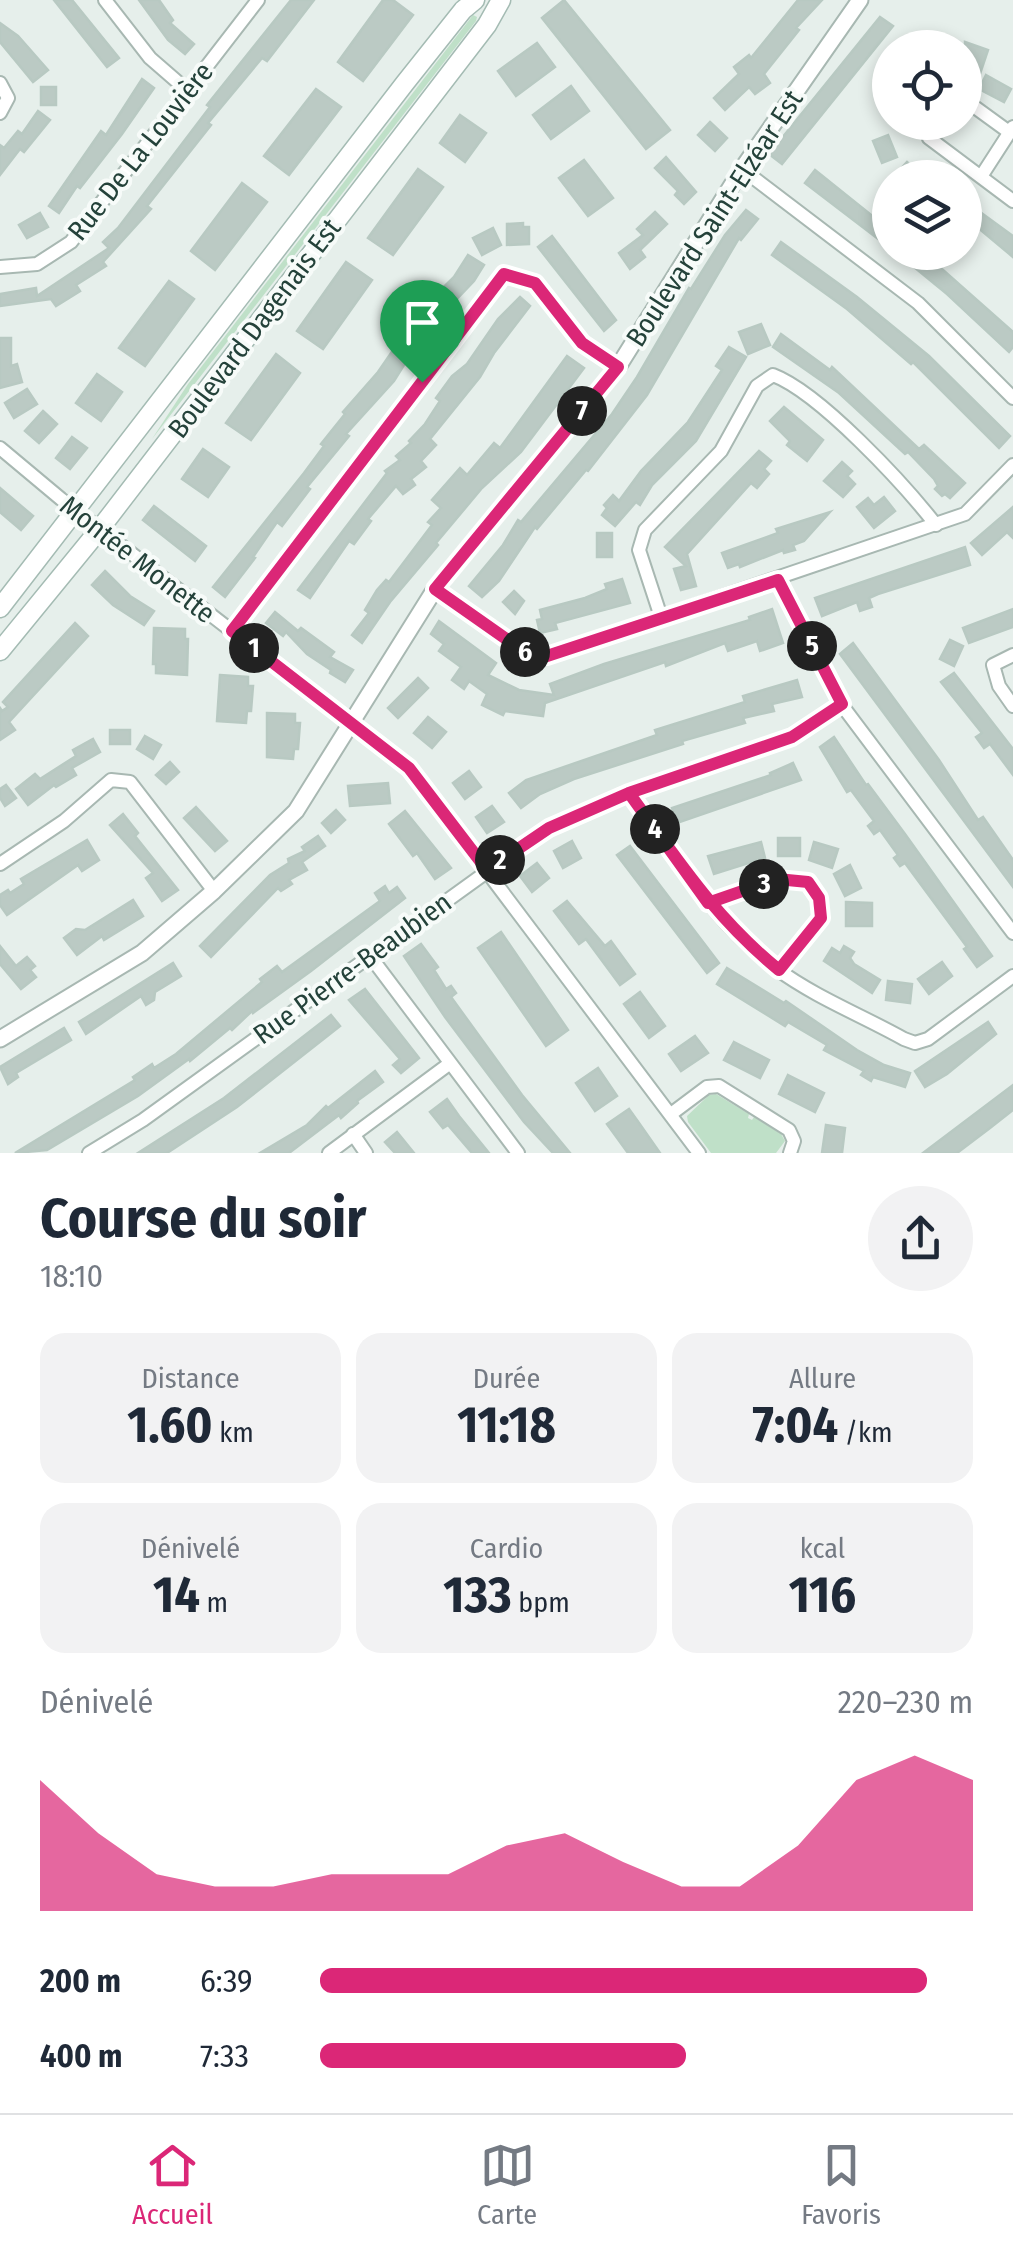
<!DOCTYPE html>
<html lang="fr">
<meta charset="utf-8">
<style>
:root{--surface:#fff;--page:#f2f2f3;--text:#1f2937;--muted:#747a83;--line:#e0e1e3;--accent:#db2777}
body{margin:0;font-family:"Fira Sans Condensed",sans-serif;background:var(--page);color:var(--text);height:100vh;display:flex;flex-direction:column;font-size:38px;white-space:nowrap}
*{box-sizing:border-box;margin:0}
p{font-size:32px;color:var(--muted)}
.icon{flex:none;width:55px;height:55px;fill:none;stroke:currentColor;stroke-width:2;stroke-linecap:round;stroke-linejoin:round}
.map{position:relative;height:1153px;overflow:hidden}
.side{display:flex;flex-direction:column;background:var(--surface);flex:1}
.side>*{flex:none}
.fabs{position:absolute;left:872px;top:30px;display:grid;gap:20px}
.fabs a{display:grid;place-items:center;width:110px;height:110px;border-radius:50%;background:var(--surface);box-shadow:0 5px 15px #0003;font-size:50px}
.pin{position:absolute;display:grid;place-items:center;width:85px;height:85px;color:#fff;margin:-102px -42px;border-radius:50% 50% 50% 0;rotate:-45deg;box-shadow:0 0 10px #0007}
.pin .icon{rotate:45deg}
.km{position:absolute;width:50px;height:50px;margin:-25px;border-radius:50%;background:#222;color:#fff;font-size:28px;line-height:50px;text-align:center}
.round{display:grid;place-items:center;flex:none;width:105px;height:105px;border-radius:52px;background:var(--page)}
.headline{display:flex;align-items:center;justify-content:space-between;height:170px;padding:0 40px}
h1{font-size:55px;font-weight:700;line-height:75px}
.figures{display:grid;grid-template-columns:repeat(3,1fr);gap:15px;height:170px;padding:10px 40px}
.figures div{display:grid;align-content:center;border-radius:25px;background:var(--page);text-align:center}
.figures b{font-size:50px;font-weight:700}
.figures small{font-size:28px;font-weight:400}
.figures p{font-size:28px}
.chart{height:280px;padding:20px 40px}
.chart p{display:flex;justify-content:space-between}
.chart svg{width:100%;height:180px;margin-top:10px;fill:var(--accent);opacity:.7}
ul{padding:0 40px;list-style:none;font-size:32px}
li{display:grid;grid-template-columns:160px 120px 1fr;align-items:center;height:75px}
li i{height:25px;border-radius:12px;background:var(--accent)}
.menu{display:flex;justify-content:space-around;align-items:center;height:140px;border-top:2px solid var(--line);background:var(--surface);font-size:28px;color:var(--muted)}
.menu a{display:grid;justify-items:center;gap:5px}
.menu .active{color:var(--accent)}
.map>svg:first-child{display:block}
.green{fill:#bfe0c8}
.building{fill:#bbcac4;stroke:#b8c9c2;stroke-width:2.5}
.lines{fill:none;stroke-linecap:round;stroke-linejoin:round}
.minor-casing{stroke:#a8b8b2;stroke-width:16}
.tertiary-casing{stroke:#a8b8b2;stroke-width:19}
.secondary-casing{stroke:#a4bbb3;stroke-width:21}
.minor{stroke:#fff;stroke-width:12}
.tertiary{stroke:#fff;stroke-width:15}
.secondary{stroke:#fff;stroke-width:18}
.route-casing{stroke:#fff;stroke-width:20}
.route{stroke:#db2777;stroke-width:12}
.labels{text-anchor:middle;stroke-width:8;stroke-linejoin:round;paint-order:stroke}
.street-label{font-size:28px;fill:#24423a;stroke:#f7fbf9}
</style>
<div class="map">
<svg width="1013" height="1153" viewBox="0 0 1013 1153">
<rect width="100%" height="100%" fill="#e6efeb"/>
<g class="green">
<polygon points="473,15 477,17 476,21 152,439 188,384"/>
<polygon points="716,1094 749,1114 748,1118 752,1120 754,1117 781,1134 785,1141 776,1153 711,1153 688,1122 687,1116 709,1095"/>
</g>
<g class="building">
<polygon points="54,0 72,0 119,58 107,67"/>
<polygon points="139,0 159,0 173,20 170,23 194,44 185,54 168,40"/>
<polygon points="291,0 314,0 267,61 262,58 208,123 211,125 147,206 151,209 103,262 106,266 76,285 80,291 56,306 51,299 0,306 0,294 36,288 37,296 109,248 103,242 118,228 210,107 207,105"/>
<polygon points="383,0 393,0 413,15 363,81 338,62"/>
<polygon points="564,0 670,130 646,149 542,18"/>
<polygon points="798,0 822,0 796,28 799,30 764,74 770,83 755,94 749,87 725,110 714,98 739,74 734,67 749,55 751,58"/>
<polygon points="880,17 893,26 782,164 769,154"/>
<polygon points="0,23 18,36 48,70 33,82 0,42"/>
<polygon points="965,42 988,50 980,74 965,69"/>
<polygon points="537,43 555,67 516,96 498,71"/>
<polygon points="986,75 1011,89 1004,102 979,89"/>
<polygon points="142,79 154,88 122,134 80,188 77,186 59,213 49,206 101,131 106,135"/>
<polygon points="571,86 589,111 551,139 533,115"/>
<rect x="41" y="87" width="15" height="18"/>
<polygon points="316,89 341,107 289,175 264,156"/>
<polygon points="38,111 50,120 24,152 20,149 0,175 0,145 4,148 18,131 22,134"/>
<polygon points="460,115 486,133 465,162 440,143"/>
<polygon points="710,122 727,138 715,151 698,135"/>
<polygon points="888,135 897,157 882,163 873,141"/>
<polygon points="666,157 696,192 684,204 675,195 678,191 655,168"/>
<polygon points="584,160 613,198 588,216 559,178"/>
<polygon points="907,162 925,178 903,178 897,173"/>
<polygon points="418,169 443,187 393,255 368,238"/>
<polygon points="815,170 890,230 890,248 805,183"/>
<polygon points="242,183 267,202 215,270 191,251"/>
<polygon points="965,201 1013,236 1013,257 965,217"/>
<polygon points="746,210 758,219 741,240 739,238 647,395 588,471 586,470 537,529 535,527 499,581 482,597 469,586 503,545 518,520 521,522 612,414 637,377 689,288 691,289 725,235"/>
<polygon points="655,212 667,224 640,250 645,257 630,269 619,253 643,235 637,229"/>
<polygon points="40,213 48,227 27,238 19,225"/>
<polygon points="523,223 523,227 529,227 529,244 507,245 507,224"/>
<polygon points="493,228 501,245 482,255 473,238"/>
<polygon points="552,236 616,320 604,331 538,247"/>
<polygon points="781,242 857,297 929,356 1010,436 999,448 913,362 911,364 847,309 772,255"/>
<polygon points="907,252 922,252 934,262 1013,332 1013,347 1009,352 947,294 903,258"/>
<polygon points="468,255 484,265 474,281 431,326 429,325 394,381 346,434 349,436 307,487 310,489 282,526 277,522 253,557 255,558 225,597 213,587 304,473 324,446 321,444 345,414 343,412 378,372 398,343 395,341 408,322 454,277"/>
<polygon points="346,262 372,280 323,349 297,331"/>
<polygon points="169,281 194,299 145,366 119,348"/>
<polygon points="520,297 530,306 494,353 480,377 430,439 436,445 421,461 426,467 411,479 415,485 403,494 396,486 368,519 371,521 354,544 349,541 310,598 298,590 387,473 385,471 400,460 396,456 411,443 409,441 425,424 440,401 436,398 452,376 467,364 498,319"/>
<polygon points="761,324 770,345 748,354 739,332"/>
<polygon points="781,334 830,370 832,367 919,449 924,445 965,483 950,498 945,494 942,496 935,489 938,486 934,479 908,452 905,454 839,393 773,347"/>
<polygon points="0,338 11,338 11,366 17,364 22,382 0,388"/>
<polygon points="729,347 746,357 696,441 652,485 640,505 636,502 615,526 602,515 607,508 604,505 613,495 619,501 641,471 688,422 722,370 716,366"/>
<polygon points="276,354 300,373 251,440 226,423"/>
<polygon points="567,356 584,368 521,452 482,488 436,543 438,545 390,602 362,643 352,635 369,613 365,610 377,590 386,580 389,582 432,525 428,522 441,508 432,500 460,468 467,475 494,443 500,448"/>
<polygon points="97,374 122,392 101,421 76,403"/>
<polygon points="27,389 37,404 14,418 5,403"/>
<polygon points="784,407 823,440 807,461 787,445 790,441 770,421"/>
<polygon points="43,411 57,424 39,443 25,431"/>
<polygon points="72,437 87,448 70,469 56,458"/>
<polygon points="203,449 229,467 208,497 182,479"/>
<polygon points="759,451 771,461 764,469 769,474 757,488 751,483 687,554 696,586 681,590 674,569 686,566 665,547"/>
<polygon points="842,462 852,471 847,476 855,484 843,497 824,481"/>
<polygon points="0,488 33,516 21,530 0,512"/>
<polygon points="884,497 895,511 874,528 857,507 868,498 874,505"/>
<polygon points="154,506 206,546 195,561 143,520"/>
<polygon points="1013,507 1013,538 1007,532 982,555 971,543"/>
<polygon points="830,512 804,541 793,545 795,550 784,553 783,550 740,567 739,564 728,568 722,553 778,533 776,529"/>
<rect x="597" y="533" width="15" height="24"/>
<polygon points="965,547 970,565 878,594 869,598 872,607 860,611 857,602 822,616 815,598"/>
<polygon points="105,571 130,596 154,611 144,625 113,605 92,585"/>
<polygon points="622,579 630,603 555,623 557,629 540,633 537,620 542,619 540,610 585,598 607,589 605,584"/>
<polygon points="514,591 524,601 515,614 503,602"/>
<polygon points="772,609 783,643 760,651 757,641 728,651 725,643 666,666 665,662 545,703 543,716 505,711 503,715 482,705 487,694 469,681 464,689 452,680 461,667 439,651 444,644 431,634 439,621 496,663 488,675 519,690 554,695 550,684 604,664 750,620 749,617"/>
<polygon points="1013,609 1013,627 969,643 963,628"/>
<polygon points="275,612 298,631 301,628 334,652 330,657 353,670 345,682 330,673 331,670 307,654 286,632 283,636 266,623"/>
<polygon points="75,623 88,636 9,722 15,730 0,740 0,708 2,711 8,707 3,702"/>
<polygon points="154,628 185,629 185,639 188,639 187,675 156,673 156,664 153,664"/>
<polygon points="950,640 963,646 954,666 940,659"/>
<polygon points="853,643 939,760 978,820 983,817 1013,860 1013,887 840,654"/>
<polygon points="954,673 1013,749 1013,775 990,744 984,748 976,737 982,733 941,682"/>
<polygon points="220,675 248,677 248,686 253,686 251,711 247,711 246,723 217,721"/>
<polygon points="418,678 428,688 398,718 388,708"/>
<polygon points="797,680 802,697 772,704 774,711 743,718 745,723 682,741 683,744 574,779 540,794 521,808 509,793 526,780 657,735 655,730 745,702 743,696"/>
<polygon points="267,713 295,714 295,723 300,723 298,749 294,749 293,759 267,757"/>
<polygon points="428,717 446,732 432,748 414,733"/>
<rect x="110" y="730" width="20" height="14"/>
<polygon points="145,736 161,745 153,759 137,749"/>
<polygon points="834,737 866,785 868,784 905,834 992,956 977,967 964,949 967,947 905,863 900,866 894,858 898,855 880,830 874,834 868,826 874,821 851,790 847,792 820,747"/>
<polygon points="93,739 100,752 72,768 76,775 56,787 54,785 28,805 16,789 35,774 40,779 76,756 73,750"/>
<polygon points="170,762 179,772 166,784 156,775"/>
<polygon points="793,763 801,780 677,823 672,808 771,775 770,773"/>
<polygon points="469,771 481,787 465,799 453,783"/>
<polygon points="388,783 390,803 350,806 348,786"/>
<polygon points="6,785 16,798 5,806 0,798 0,789"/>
<polygon points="492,806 504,822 487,833 476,817"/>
<polygon points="196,807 227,841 215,851 184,818"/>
<polygon points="336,810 345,820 331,833 322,823"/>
<polygon points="405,811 451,868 435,879 417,853 413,856 389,824"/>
<polygon points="123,814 138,833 135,836 178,890 162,901 146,878 153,873 110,825"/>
<polygon points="318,836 325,846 302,862 307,870 289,880 292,884 281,891 278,888 211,957 200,946 270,875 289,863 288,859 305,851 302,847"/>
<rect x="778" y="838" width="22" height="18"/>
<polygon points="87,840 99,860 82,871 78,865 7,915 0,905 0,895 8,890 10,893 24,884 21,879"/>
<polygon points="572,841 581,858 563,868 554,851"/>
<polygon points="761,842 765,858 714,874 708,856"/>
<polygon points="814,842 838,849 832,868 809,860"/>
<polygon points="630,846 719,963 707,973 617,855"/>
<polygon points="537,863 549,878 532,892 520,876"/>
<polygon points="850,865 861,888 845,896 834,874"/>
<polygon points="385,886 389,893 397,887 405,898 311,971 253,1013 252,1011 232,1030 230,1028 190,1061 189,1059 138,1096 47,1150 15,1153 135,1080 133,1077 152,1064 154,1068 176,1054 262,982 260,979 277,966 282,972 380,901 375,893"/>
<polygon points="133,900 143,916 104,940 102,936 77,955 64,938 76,929 85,930"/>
<polygon points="567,901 605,946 611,941 635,974 620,985 586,939 579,944 554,911"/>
<polygon points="846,902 872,903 872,926 846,926"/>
<polygon points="501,932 568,1030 546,1046 478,948"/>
<polygon points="421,944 438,967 434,970 446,989 451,986 456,993 451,997 522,1095 570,1153 553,1153 524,1122 445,1017 404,956"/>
<polygon points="0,946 16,966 27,957 35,966 30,970 36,977 21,989 0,964"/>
<polygon points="844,946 854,952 850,958 854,964 880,980 872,993 824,961 832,948 840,953"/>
<polygon points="942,962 952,976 929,994 918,979"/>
<polygon points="173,963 181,976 155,992 154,1000 146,1005 141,996 86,1034 79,1022"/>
<polygon points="727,968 784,1003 786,1001 857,1050 884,1065 910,1073 905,1087 873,1077 871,1081 861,1075 864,1071 824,1050 827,1045 788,1022 785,1026 717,984"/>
<polygon points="888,981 912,984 910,1003 886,1000"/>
<polygon points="365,989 419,1058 401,1073 393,1065 400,1059 349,1000"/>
<polygon points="640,992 665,1026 649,1038 624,1004"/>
<polygon points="331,1015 340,1026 237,1107 167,1153 138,1153 224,1098"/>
<polygon points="988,1022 996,1034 947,1074 925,1087 915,1071"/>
<polygon points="64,1028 71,1040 16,1073 18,1077 8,1084 0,1067"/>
<polygon points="695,1036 708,1053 681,1071 669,1054"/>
<polygon points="734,1042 769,1060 760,1078 724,1060"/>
<polygon points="598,1068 617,1096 595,1111 576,1083"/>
<polygon points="375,1071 383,1082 357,1101 358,1103 341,1118 339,1115 289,1153 260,1153 307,1125 326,1106 328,1108"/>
<polygon points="788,1075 824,1093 815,1112 779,1094"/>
<polygon points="1013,1085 1013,1110 990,1128 957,1153 923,1153"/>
<polygon points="447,1099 459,1116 489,1153 472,1153 448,1125 443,1128 430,1112"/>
<polygon points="629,1109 639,1123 660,1153 628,1153 607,1124"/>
<polygon points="826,1125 845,1128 842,1153 822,1153"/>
<polygon points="397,1132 414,1153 395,1153 385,1142"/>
</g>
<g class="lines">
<defs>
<g id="minor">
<polyline points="105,0 150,58 188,91"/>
<polyline points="0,83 8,98 0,113"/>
<polyline points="965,100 1009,132"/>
<polyline points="934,122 929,138 1013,201"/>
<polyline points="742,169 918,303 1013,398"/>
<polyline points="982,175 1013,127"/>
<polyline points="0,267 37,264 71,242 258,0"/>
<polyline points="0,448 61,499 409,768 699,1153"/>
<polyline points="778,580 841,704 1013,933"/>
<polyline points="435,589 529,655 547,656 965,514 1013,465"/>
<path d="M661,617L639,550L645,530L721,451L757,386L773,375C820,393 904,484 936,525"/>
<polyline points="232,631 504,274 535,283 581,343 618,367"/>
<polyline points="1013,655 993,665 999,686 1013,706"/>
<path d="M629,793C674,855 714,923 777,969C815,997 863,1016 904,1039L915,1043L928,1039L1013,976"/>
<polyline points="0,864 64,821 111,780 130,782 214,891"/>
<polyline points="709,903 777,879 808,882 819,897 821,918 779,970"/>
<polyline points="370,956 518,1153"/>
<polyline points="671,1114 707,1087 719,1086 789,1130 794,1141 790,1153"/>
<polyline points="353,1134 366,1153"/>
<polyline points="89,1153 143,1120 549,827 629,793 793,737 841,704"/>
<polyline points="329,1153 449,1064"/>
</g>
<polyline id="tertiary" points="0,1039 142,953 214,891 296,811 435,589 618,367 742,169 860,0"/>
<g id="secondary">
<polyline points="0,608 405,83 463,10 475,0"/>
<polyline points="0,651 99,530 487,25 501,0"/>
</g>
</defs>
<use href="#minor" class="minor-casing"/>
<use href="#tertiary" class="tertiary-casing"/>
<use href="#secondary" class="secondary-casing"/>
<use href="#minor" class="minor"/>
<use href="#tertiary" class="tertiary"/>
<use href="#secondary" class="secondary"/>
</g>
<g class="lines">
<defs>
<path id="route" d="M422,382L232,631L409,768L487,870L549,828L629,793L708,903L777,879L808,882L819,898L821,918L779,970C714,917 678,860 629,793L792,737L842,704L778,580L547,656L529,655L435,589L618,367L582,343L535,283L504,274L422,382"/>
</defs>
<use href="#route" class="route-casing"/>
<use href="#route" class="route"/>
</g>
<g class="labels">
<g class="street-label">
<text transform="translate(140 151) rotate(-52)" y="10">Rue De La Louvière</text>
<text transform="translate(714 218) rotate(-57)" y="10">Boulevard Saint-Elzéar Est</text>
<text transform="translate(254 328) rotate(-53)" y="10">Boulevard Dagenais Est</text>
<text transform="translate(138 559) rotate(38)" y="10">Montée Monette</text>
<text transform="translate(352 968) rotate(-36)" y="10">Rue Pierre-Beaubien</text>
</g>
</g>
</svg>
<div class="fabs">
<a><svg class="icon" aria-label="locate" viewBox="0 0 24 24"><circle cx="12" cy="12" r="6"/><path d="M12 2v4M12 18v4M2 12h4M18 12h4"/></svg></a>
<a><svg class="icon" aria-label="layers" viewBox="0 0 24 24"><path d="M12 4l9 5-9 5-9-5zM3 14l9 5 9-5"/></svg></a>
</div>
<div class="pin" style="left:422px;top:382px;background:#1e9e55"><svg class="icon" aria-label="arrive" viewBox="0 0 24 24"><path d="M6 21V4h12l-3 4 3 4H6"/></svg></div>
<b class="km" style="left:254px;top:648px">1</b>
<b class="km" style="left:500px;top:860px">2</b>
<b class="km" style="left:764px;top:884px">3</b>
<b class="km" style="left:655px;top:829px">4</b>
<b class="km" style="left:812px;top:646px">5</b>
<b class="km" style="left:525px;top:652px">6</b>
<b class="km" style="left:582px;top:411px">7</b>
</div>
<section class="side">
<div class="headline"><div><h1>Course du soir</h1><p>18:10</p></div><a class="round"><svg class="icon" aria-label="share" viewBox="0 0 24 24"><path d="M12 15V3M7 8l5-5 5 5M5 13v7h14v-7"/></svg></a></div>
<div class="figures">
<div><p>Distance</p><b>1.60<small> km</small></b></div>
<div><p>Durée</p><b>11:18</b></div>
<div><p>Allure</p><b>7:04<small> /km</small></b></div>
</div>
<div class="figures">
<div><p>Dénivelé</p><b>14<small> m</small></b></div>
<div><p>Cardio</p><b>133<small> bpm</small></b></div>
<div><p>kcal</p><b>116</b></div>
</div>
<div class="chart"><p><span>Dénivelé</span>220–230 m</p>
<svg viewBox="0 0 160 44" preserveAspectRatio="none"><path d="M0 44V12L10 25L20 35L30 38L40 38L50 35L60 35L70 35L80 28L90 25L100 32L110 38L120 38L130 28L140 12L150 6L160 12V44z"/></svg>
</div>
<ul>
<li><b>200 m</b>6:39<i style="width:93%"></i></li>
<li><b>400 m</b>7:33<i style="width:56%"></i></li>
</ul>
</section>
<nav class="menu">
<a class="active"><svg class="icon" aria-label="home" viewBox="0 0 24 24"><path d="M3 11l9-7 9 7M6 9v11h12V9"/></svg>Accueil</a>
<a><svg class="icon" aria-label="map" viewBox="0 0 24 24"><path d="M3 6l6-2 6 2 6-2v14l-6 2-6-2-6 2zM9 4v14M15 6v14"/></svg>Carte</a>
<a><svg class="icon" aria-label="saved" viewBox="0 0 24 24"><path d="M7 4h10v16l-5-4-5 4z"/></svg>Favoris</a>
</nav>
